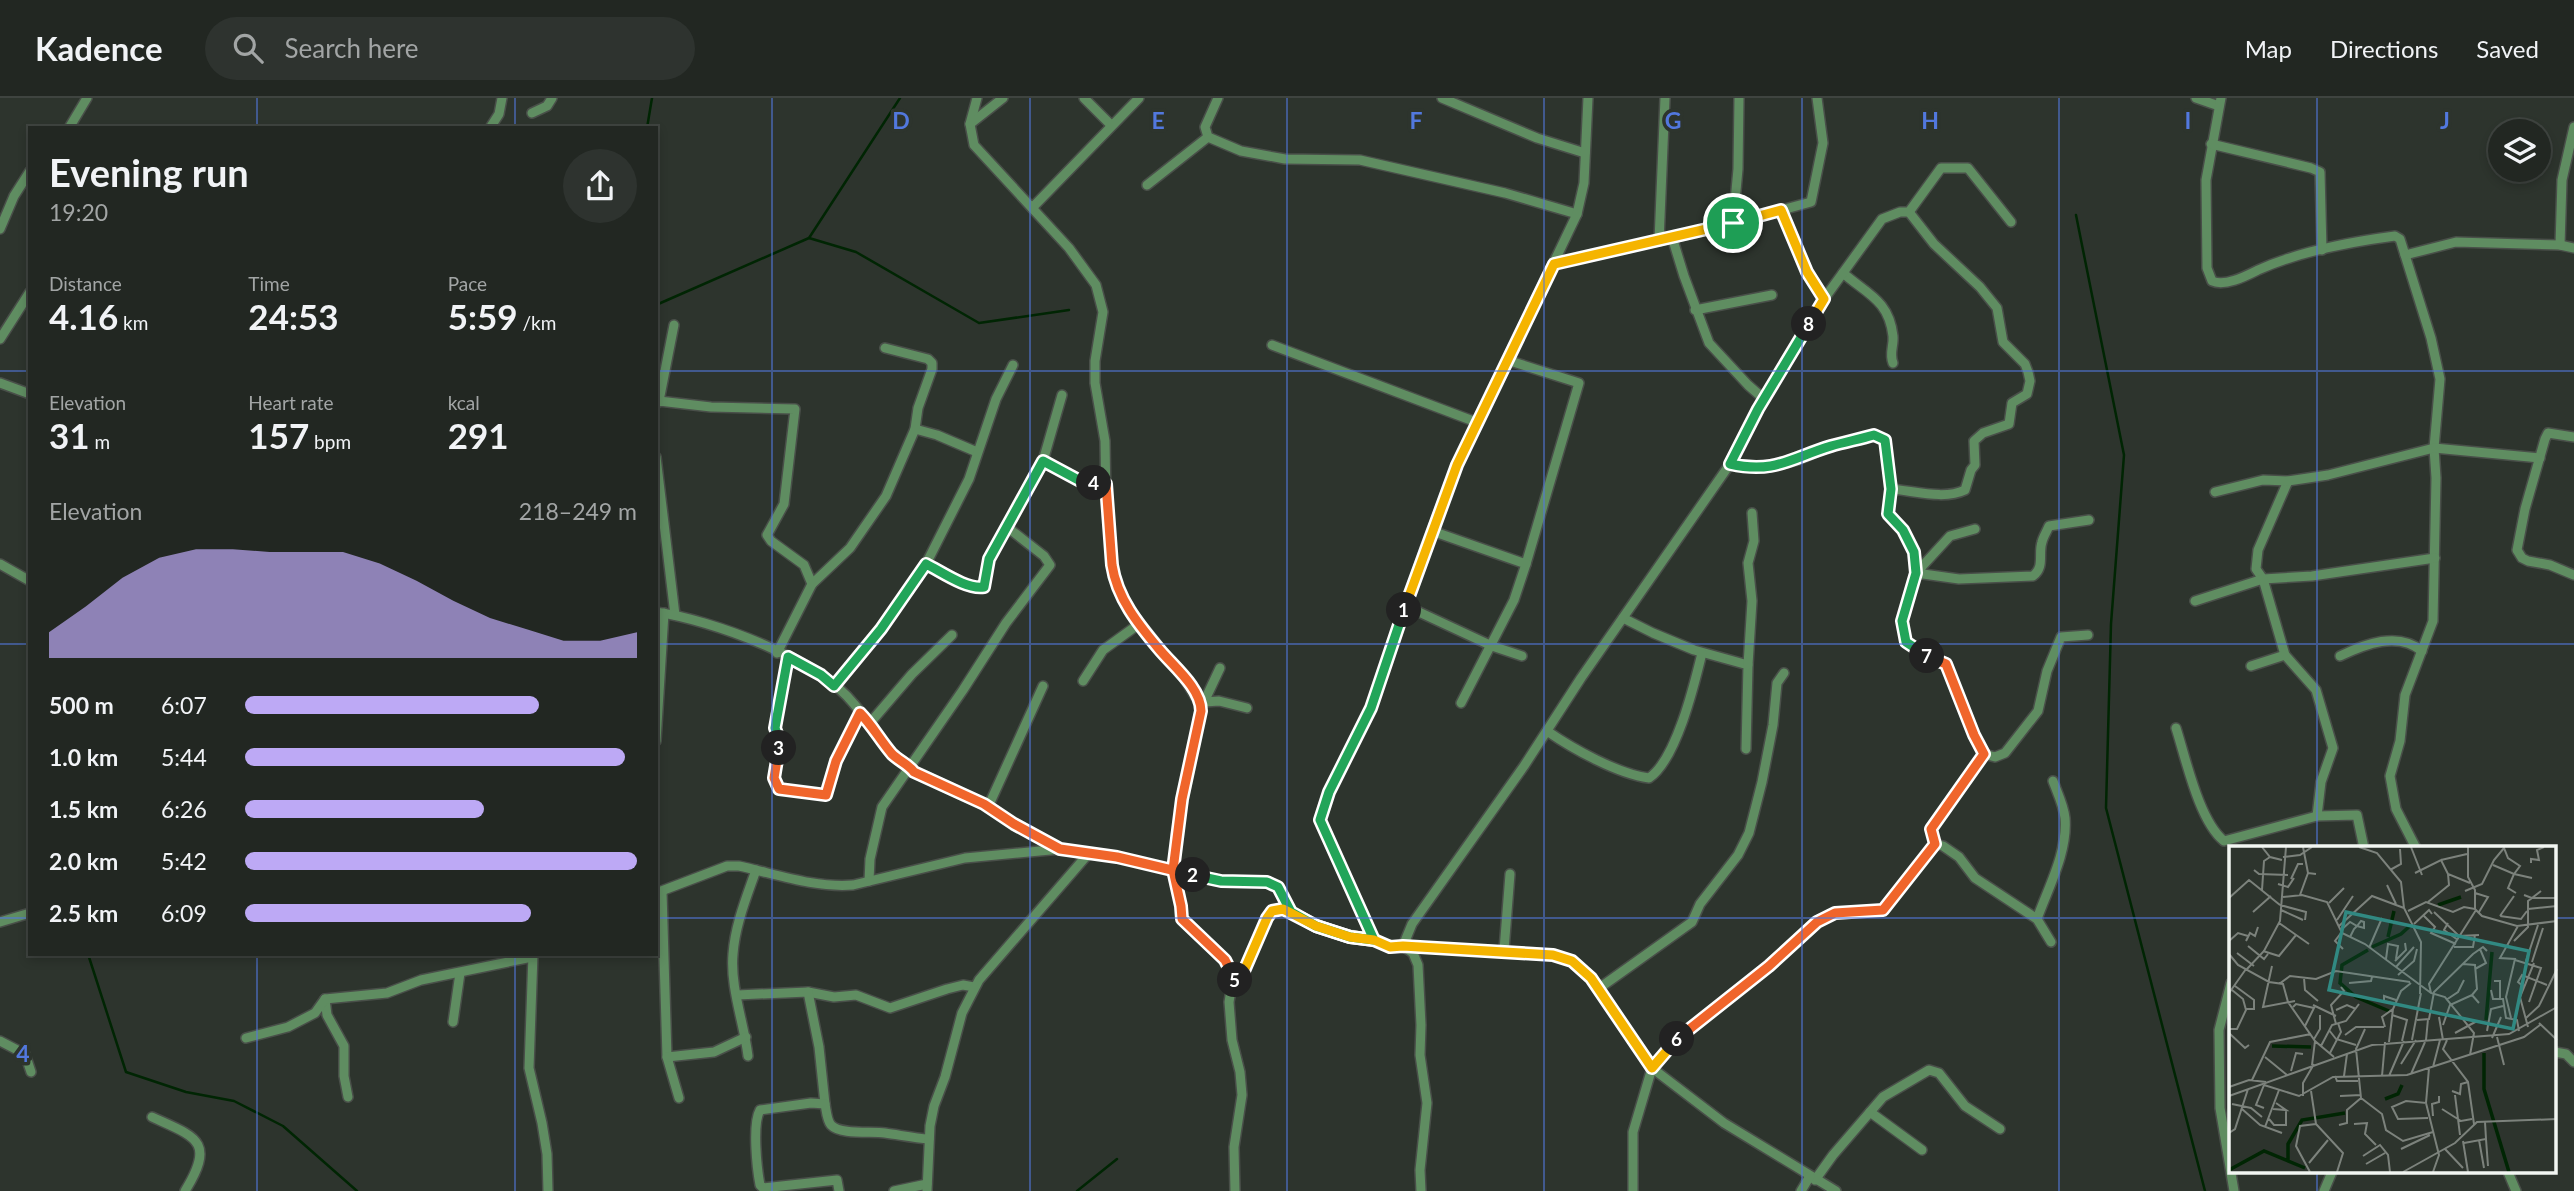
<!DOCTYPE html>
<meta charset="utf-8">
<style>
:root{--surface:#222722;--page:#2e332f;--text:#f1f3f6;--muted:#a2a5a5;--line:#3f4440;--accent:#bda9f5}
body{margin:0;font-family:Lato,sans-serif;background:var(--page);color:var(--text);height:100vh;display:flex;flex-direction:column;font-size:26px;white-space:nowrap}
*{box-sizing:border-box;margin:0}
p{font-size:23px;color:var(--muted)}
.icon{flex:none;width:38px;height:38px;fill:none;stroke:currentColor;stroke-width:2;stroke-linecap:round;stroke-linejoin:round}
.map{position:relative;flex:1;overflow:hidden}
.side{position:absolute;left:28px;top:28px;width:630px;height:830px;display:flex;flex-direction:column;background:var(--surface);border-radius:0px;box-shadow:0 4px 10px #0003,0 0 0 2px var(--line)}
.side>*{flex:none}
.buttons{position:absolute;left:2488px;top:21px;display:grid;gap:14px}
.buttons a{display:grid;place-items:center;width:63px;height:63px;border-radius:50%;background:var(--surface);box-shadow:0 4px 10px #0003,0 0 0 2px var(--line);font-size:35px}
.pin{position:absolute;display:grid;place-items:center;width:60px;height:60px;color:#fff;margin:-30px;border:4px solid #fff;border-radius:50%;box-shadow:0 2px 7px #0007}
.km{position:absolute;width:35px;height:35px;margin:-18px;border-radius:50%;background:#222;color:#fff;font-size:19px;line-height:35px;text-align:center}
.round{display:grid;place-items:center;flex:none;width:74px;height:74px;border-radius:37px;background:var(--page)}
.summary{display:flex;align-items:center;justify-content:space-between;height:119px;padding:0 21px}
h1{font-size:38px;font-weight:700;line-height:52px}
.metrics{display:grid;grid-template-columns:repeat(3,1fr);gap:10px;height:119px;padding:7px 21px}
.metrics div{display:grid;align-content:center}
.metrics b{font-size:35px;font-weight:700}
.metrics small{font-size:19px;font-weight:400}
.metrics p{font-size:19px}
.chart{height:196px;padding:14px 21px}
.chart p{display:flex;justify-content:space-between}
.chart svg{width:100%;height:126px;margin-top:7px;fill:var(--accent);opacity:.7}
ul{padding:0 21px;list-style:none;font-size:23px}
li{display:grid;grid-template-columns:112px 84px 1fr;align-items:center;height:52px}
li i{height:18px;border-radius:9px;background:var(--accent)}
header{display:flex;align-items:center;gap:42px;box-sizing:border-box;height:98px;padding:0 35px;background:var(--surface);border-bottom:2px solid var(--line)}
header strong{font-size:33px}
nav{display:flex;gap:38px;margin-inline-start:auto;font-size:24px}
.search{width:490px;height:63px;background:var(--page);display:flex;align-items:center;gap:18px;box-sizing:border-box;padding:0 24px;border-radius:38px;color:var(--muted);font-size:26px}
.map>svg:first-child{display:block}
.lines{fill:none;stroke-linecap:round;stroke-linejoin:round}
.stream{stroke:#002503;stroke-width:2.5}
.minor-casing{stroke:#494f49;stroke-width:12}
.minor{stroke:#5f8d61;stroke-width:9}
.split-1-casing{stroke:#fff;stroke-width:14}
.split-2-casing{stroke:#fff;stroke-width:14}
.split-3-casing{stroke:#fff;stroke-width:14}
.split-4-casing{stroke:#fff;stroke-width:14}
.split-5-casing{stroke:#fff;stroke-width:14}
.split-6-casing{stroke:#fff;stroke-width:14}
.split-7-casing{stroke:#fff;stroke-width:14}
.split-8-casing{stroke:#fff;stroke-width:14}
.split-9-casing{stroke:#fff;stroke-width:14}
.split-1{stroke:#f5b400;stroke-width:9}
.split-2{stroke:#22a559;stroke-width:9}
.split-3{stroke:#f0652b;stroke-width:9}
.split-4{stroke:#22a559;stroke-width:9}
.split-5{stroke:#f0652b;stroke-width:9}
.split-6{stroke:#f5b400;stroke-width:9}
.split-7{stroke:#f0652b;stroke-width:9}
.split-8{stroke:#22a559;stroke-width:9}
.split-9{stroke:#f5b400;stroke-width:9}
.grid{fill:none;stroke:#5278de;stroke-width:2;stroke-opacity:0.55}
.inset-river{fill:none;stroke:#002503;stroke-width:3.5}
.inset-road{fill:none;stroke:#7c827c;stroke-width:2}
.view{fill:#318982;fill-opacity:0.15;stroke:#318982;stroke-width:3.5}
.inset-edge{fill:none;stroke:#f2f6f2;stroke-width:3.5}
.grid-label{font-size:23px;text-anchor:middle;font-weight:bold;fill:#5278de;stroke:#2d342d;stroke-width:7;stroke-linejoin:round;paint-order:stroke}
</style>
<header>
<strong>Kadence</strong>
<div class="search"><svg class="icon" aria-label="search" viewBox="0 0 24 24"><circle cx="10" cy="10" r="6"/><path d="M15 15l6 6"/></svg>Search here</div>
<nav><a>Map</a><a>Directions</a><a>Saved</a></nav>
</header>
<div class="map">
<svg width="2574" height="1093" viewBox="0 0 2574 1093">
<rect width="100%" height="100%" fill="#2d342d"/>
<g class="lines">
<g class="stream">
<polyline points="647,30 652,0"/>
<polyline points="2076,117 2124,357 2111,526 2106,710 2205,1093"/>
<polyline points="809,140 856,154 979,225 1069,212"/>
<polyline points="656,207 809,140 900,0"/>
<polyline points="88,856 126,974 186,994 234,1003 283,1028 357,1093"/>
<polyline points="1077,1093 1117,1061"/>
</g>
<defs>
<g id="minor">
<polyline points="977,0 970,26 974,47 1069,150 1096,187 1103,214 1095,263 1095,285 1105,343 1106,403 1114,480 1127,509 1184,580 1201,608 1176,738 1174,780 1181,808 1182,821 1225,862 1236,882"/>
<polyline points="1084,0 1111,27"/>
<polyline points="1218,0 1205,29 1208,39 1241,53 1285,61 1360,62 1505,95 1577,116"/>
<polyline points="1442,0 1537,40 1585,55"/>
<polyline points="1588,0 1584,85 1577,116 1457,367 1426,448 1371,610 1329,694 1320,722 1374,842 1390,850 1403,848 1537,855 1561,859 1572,863 1591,880 1652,970 1724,1025 1836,1093"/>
<polyline points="2196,0 2219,8"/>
<path d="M2221,0L2206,82L2207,170L2212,183C2225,189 2246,178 2258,172C2300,153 2349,144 2395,138L2400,141L2431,240L2440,281L2434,350L2436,380L2433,523L2405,597L2400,643L2390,678L2396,711L2416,750"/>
<polyline points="532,15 547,8 552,0"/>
<polyline points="970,26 1003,0"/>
<polyline points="69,30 87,0"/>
<polyline points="490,30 499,16 502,0"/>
<polyline points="2211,46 2311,70 2320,74 2322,152"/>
<polyline points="1147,87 1208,39"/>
<polyline points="1032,110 1139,0"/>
<polyline points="1781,112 1807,174 1824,201"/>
<polyline points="1733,125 1738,71 1739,0"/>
<polyline points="0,131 14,98 30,73"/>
<polyline points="1672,139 1684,178 1709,245 1748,287 1764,301"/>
<polyline points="1659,143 1665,0"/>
<polyline points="2560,147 2562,82 2574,29"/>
<polyline points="2405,157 2456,144 2560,147 2574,150"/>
<polyline points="1554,166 1716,130 1811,104 1823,45 1817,0"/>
<path d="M1843,175C1867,196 1889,202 1893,238C1894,248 1889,255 1893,265"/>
<polyline points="1695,212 1772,197"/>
<polyline points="0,241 30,194"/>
<polyline points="1272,247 1476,324"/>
<polyline points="1507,262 1579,285 1526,466"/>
<polyline points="0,285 30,296"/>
<polyline points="659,303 674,227"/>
<polyline points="656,306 659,303 711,309 795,311 784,406 767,437 771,443 804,467 812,486"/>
<polyline points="915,331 937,337 977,354"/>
<polyline points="2574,339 2548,335 2545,341 2525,411 2517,452 2522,460 2528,463 2550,467 2574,477"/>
<polyline points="656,359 675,517"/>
<polyline points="1043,363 1084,385 1106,386"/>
<polyline points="1730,366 1765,370 1798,362 1830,348 1874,337 1885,342 1891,391 1888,416 1903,432 1914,454 1916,475 1902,523 1906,544 1926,558 1946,566 1974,637 1984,656 1931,731 1935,746"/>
<polyline points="2288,383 2258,452 2256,471 2263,481 2312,478 2435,460"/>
<path d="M1891,391C1915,393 1944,402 1965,392L1971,372L1975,367L1974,343L1983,335L2009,326L2012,305L2027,296L2030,283L2028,274L2025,266L2003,244L1997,210L1980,189L1934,146L1909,114"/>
<polyline points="2215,394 2263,382 2288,383 2328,377 2434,350 2540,360"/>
<path d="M1975,431L1950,438L1916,475L1959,481L2033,478C2045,469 2038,456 2042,444C2043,439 2047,433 2049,428L2089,422"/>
<polyline points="1432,433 1526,466 1514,502 1461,605"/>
<polyline points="0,466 30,483"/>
<path d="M926,466C942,474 967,492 984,490L989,461L1043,363L1062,297"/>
<polyline points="2195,503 2263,481 2285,557 2316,592 2333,650 2321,684 2317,718"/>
<polyline points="1406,508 1492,548 1522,558"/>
<path d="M656,514C712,522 818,561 854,606C868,622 878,642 893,657C900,664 908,666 914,673L984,706L1014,726L1059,751"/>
<polyline points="1623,520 1653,535 1694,552 1748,567 1746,651"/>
<polyline points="777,555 812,486 850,450 886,398 915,331 918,310 932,271 932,265 928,261 885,250"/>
<path d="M2340,558C2365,546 2398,533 2422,553"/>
<polyline points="788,559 775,630 780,644 774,680 779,691 826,697 836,663 860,615"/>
<polyline points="1748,567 1752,503 1748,465 1754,443 1752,415"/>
<polyline points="2251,568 2285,557"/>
<polyline points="1083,583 1103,552 1139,526"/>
<polyline points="834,588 881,531 926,466 969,381 996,301 1013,267"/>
<polyline points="1205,604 1219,603 1247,610"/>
<polyline points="1203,606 1220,570"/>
<polyline points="870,625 912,576 952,537"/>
<path d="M2176,630C2186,661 2199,723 2224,743L2317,718L2357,717L2364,750"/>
<path d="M1547,633C1573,651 1618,676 1649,680C1676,662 1694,588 1702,555"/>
<polyline points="656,643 664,515"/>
<polyline points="1984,656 1995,659 2005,655 2038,613 2047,573 2061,539 2088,537"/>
<polyline points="988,709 1043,588"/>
<polyline points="869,783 870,761 882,709 963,592 1006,525 1050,467 1044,458 1007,429"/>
<polyline points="662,794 667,959 679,1000"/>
<path d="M656,795L727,768H739C776,776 814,790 853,787L965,760L1061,751L1117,759L1221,783L1267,784L1278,789L1291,814"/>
<path d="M2037,821C2048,790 2068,754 2065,720C2064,708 2057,694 2053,683"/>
<polyline points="0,824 30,815"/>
<polyline points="1504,852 1510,776"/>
<polyline points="533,856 529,970 542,1025 547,1056 548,1093"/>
<polyline points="2231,885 2219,932 2220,1010 2234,1093"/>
<polyline points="1598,891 1692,824 1700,806 1738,757 1749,735 1762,684 1773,627 1777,585 1784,575"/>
<polyline points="808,894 834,899 856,897 890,910 947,891 963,887 974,889"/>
<polyline points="737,897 808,894 819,949 825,1006"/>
<polyline points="325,901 327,917 344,948 344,978 348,999"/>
<polyline points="453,924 460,875"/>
<polyline points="246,940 288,929 315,915 325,901 387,895 421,882 532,859 532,856"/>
<polyline points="0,943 25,956 31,974"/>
<polyline points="2555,954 2566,956 2574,964"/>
<path d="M748,958C744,925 730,889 733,856C735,827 747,798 756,772"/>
<polyline points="667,959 714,954 746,939"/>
<polyline points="1870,1014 1922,1052"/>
<path d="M152,1019C196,1039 216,1043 185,1093"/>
<polyline points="2508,1074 2516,1093"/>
<polyline points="1815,1082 1833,1057 1883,999 1929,972 1939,975 1965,1008 2000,1031"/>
<path d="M839,1093L837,1082L763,1090L760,1087C757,1071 752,1026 760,1012L811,1005L825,1006C826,1011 827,1023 831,1027C840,1037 872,1033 885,1035C900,1037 914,1040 929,1041"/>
<polyline points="894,1093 927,1086"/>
<polyline points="927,1093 930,1028 934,1008 945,979 962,915 979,882 1089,755"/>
<polyline points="1235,1093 1234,1049 1242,997 1240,974 1232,942 1229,904 1231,892 1244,872 1267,820 1272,813 1283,811 1334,834 1374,842"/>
<polyline points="1421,1093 1420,1072 1427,1005 1420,957 1421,927 1418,867 1413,855 1403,848 1412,826 1524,668 1581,580 1730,366 1758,311 1824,201 1882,121 1900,114 1909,114 1941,70 1968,70 2011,124"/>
<polyline points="1633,1093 1633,1034 1652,970 1669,948 1769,868 1817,823 1835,815 1883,812 1935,746 1943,748 1959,759 1975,780 2037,821 2051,844"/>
<polyline points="1801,1093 1810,1078"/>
<polyline points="2324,1093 2332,1074"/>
</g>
</defs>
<use href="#minor" class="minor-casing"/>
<use href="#minor" class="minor"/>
</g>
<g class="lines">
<defs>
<polyline id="split-1" points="1404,512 1457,367 1554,166 1733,125"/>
<polyline id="split-2" points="1193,777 1221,783 1267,784 1278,789 1291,814 1316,828 1350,839 1374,842 1320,722 1329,694 1371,610 1404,512"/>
<path id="split-3" d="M779,650L774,680L779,691L826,697L836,663L860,615C872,627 880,642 892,656C899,663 908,666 914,674L984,706L1014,726L1060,751L1117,759L1193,777"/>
<path id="split-4" d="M779,650L780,644L775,630L788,559L821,577L834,588L881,531L926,466C942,474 967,492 984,489L989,461L1043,363L1084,385H1094"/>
<path id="split-5" d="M1094,385L1106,386L1112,467C1117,500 1138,526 1159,551C1173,568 1201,590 1201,613L1182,701L1173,772L1181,808L1182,821L1225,862L1235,882"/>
<polyline id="split-6" points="1235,882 1244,873 1267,820 1272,813 1283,811 1316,828 1350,839 1374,842 1390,849 1403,848 1553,857 1572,863 1591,880 1652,970 1677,941"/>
<polyline id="split-7" points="1677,941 1769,868 1817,824 1835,815 1883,812 1935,746 1931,731 1984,656 1974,637 1946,566 1927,558"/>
<path id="split-8" d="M1809,226L1758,311L1730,366C1775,376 1791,360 1831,348C1845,344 1860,341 1874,337L1885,342L1891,391L1888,416L1903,432L1914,454L1916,475L1902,523L1906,544L1927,558"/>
<polyline id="split-9" points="1733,125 1781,112 1807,174 1824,201 1809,226"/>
</defs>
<use href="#split-1" class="split-1-casing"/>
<use href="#split-2" class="split-2-casing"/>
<use href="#split-3" class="split-3-casing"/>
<use href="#split-4" class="split-4-casing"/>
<use href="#split-5" class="split-5-casing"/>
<use href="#split-6" class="split-6-casing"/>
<use href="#split-7" class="split-7-casing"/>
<use href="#split-8" class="split-8-casing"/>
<use href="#split-9" class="split-9-casing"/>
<use href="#split-1" class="split-1"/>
<use href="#split-2" class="split-2"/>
<use href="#split-3" class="split-3"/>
<use href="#split-4" class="split-4"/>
<use href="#split-5" class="split-5"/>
<use href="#split-6" class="split-6"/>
<use href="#split-7" class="split-7"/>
<use href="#split-8" class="split-8"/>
<use href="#split-9" class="split-9"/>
</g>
<path class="grid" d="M257,0V30M515,0V30M772,0V1093M1030,0V1093M1287,0V1093M1544,0V1093M1802,0V1093M2059,0V1093M2317,0V750M0,273H30M656,273H2574M0,546H30M656,546H2574M0,820H30M656,820H2231M2555,820H2574M257,856V1093M515,856V1093M2317,1074V1093"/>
<g transform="translate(2229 748)">
<rect width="327" height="327" fill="#2d342d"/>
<path class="inset-river" d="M209,59L232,51M159,91L165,65M143,101L172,88L183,78M139,104L113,119L111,137L127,151L160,165M257,174L263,106M43,200L82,201M255,207V243L280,326M156,253L169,248L173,239M59,314V298L73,274L116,267M0,324L35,305L76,322"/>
<path class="inset-road" d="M33,1L41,11L53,14M74,1L79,27M130,1L148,7L172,36L175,62L192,96L191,148M182,1L193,29M239,1V31L246,44V63L253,70L288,80L328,75M54,11L71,9L83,1M212,14L238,8M302,17V13L310,14L308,4L315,1M25,24L30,28L59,29M161,24L172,18L171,3M186,27L212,14L219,28L241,37M62,33L69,18H74M49,38L59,41L65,32M158,39L167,58M33,44L35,15L41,11M236,45L253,38L265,14L275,2L279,12L291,20L285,28L264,19M312,45L303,52H328M246,47L259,51L250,66M287,47L279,42L285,28L303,32M71,49L79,27L87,28M54,51L73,49L98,56L113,87L136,98L202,147M0,52L20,34L51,59M199,56L220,39L219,28M100,57L115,42M51,59L77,66L76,74M299,63L328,60M52,64L74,74M179,65L197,56L224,66L235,61L246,63M24,66L42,50M205,66L230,90L250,89M195,70L206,81L202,87L227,98M271,70L292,73L298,65M271,70L285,50M108,74L124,50M50,77L80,98M219,77L215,84L229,94M185,78L200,64L203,68M110,80L143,50L175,62M112,84L121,76L128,80L135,82V76L132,75L128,80L125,83L121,91M112,87L106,95L114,103M0,95L9,87L19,90M17,95L21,87L26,90L29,81M285,95L299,81V55L303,52L295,49M19,100L35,113L39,108M225,101H244L246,89M140,102L153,72M34,105L50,110L67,89M8,107L25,120M0,108L9,119L40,136L54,138L59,156L86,195L105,211M157,113L159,98L169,100L167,113M286,114L312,122L300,156M166,115L177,104L176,97M297,115L309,79M303,116L314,82M234,118L246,119L248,143L243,149M43,120L34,161L66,155M167,121L185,101M18,123L35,105L51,75L57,1M246,123L257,117L251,103M169,129L185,115L188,103M75,132L76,144L89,155M265,135H271V152M120,137L142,135L143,131M50,138L61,130L87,133L107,125L181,136M6,140L25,154V163H17M295,141L289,136L293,129L318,139M262,144L264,153H274L277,172L288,174L290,185M0,147L17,123M217,154L229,146L235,134M166,158L155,155V150L167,154M84,159L107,170M64,161L67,158L85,162L76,180M107,164L118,159L127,163M163,169L178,174L173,195M210,171L214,194M282,172L277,151L286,113L271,112L289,80M297,172L310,160L328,123M188,174L200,173L205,146L244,108L254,101L258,105M310,177L328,194M107,178L102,159L115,145L112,141M214,179L221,159L243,149L250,157M156,181L153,171L164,163M299,181L291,151L305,117M0,183H8L17,164L14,153L3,144M100,184L107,193L127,199M258,185L262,163L274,160M0,187L16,202L20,199M226,187L248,175M116,189L127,181H155M268,191L275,219M263,192L272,171M85,193L91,183V169M183,194L192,147M197,194L199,173M218,194L214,203L239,236L245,278M160,196L164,163L172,145L182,137M92,200L103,179L117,175L130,158M101,207L112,186L109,177M241,209L245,187L216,151L202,147L200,138L247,64M36,211L58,229M172,218L187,194M83,219L86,195M204,221L211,194M62,225L67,207L74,208M182,228L196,196M106,230L108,235H129M115,230L118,208M153,230L156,196M160,230L175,195M23,234L41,196L82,188M35,239L70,250L104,231L178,229L295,191L311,179M35,239L27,259L35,262M0,241L20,234L37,236M82,245L87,278L114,307L108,326M223,245L231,248L232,238L239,236M226,249L231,289M0,250L143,199L280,188L328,161M74,250V237L85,218M111,250L132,249M132,252L153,268L157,284L174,295L204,286M132,252L127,203L136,183M197,257L210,309L204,326M3,258L22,262L33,271M13,263L31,279L53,287M44,263L57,264L47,257M213,263L232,275L243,273M204,270L203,258L210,256V250M199,272L169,273L163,261L177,255L197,257L200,222M40,273L45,279H57V264M125,278L138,277L136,288L147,299M110,279L118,277V264L132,252M36,281L50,244M0,287L6,283L19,243M257,293L259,320M250,294L255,322M234,295L239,326M235,297L257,293L256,276M172,303L201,289M216,303L234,322M134,310L151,299L159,309L161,326M80,317L99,294M137,318L156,307M81,326L67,300L71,280L87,278M174,326L226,297L248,276L328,273"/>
<path class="view" d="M117,66L300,105L284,183L100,144Z"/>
<rect width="327" height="327" class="inset-edge"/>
</g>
<g class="grid-label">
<text x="901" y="31">D</text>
<text x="1158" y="31">E</text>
<text x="1416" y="31">F</text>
<text x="1673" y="31">G</text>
<text x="1930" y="31">H</text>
<text x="2188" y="31">I</text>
<text x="2445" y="31">J</text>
<text x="23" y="964">4</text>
</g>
</svg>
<div class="buttons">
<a><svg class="icon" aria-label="layers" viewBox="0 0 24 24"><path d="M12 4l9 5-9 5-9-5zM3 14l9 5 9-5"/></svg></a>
</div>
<div class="pin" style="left:1733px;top:125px;background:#1e9e55"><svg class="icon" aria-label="arrive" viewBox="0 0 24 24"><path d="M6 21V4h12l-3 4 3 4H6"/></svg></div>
<b class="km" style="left:1404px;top:512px">1</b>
<b class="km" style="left:1193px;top:777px">2</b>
<b class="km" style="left:779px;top:650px">3</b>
<b class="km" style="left:1094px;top:385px">4</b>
<b class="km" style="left:1235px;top:882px">5</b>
<b class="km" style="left:1677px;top:941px">6</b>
<b class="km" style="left:1927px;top:558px">7</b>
<b class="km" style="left:1809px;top:226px">8</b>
<section class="side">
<div class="summary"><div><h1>Evening run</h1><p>19:20</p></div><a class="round"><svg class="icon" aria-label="share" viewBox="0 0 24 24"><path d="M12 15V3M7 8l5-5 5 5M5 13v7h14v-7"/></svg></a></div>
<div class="metrics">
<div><p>Distance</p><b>4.16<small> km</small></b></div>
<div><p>Time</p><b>24:53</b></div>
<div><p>Pace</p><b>5:59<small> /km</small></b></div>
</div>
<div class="metrics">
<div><p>Elevation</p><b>31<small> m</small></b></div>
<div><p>Heart rate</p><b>157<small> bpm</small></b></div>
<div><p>kcal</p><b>291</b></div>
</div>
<div class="chart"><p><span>Elevation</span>218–249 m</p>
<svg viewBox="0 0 160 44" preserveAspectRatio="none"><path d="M0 44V35L10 26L20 16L30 9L40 6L50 6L60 7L70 7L80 7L90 11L100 17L110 24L120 30L130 34L140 38L150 38L160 35V44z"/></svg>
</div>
<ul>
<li><b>500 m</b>6:07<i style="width:75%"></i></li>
<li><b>1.0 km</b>5:44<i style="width:97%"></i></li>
<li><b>1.5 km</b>6:26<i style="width:61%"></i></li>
<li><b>2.0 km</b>5:42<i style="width:100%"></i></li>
<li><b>2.5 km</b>6:09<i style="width:73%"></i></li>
</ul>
</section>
</div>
